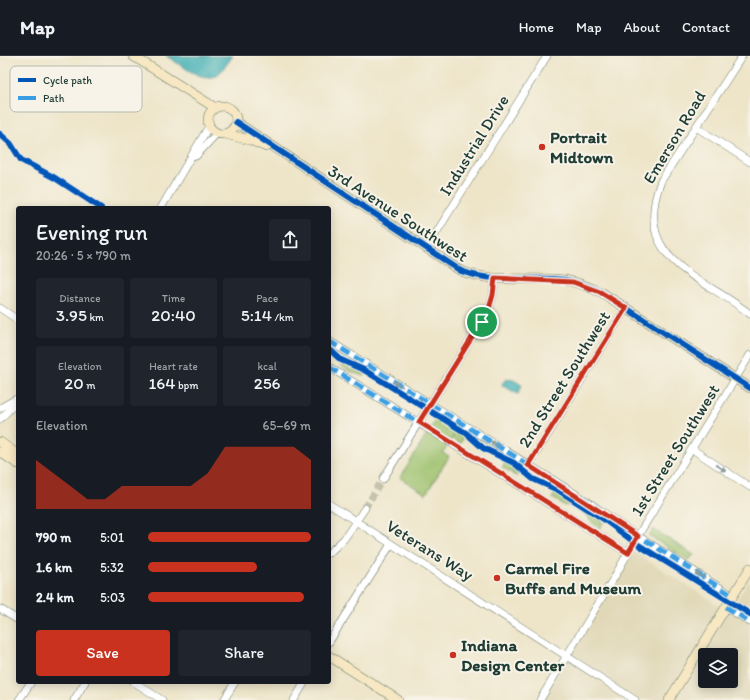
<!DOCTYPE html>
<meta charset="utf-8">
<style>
:root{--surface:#171b24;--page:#20242c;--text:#f1f3f6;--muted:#9ea1a6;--line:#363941;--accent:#c8321e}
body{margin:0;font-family:Itim,sans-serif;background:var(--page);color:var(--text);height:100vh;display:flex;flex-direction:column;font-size:15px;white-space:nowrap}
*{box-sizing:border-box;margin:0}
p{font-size:13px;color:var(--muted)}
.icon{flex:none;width:22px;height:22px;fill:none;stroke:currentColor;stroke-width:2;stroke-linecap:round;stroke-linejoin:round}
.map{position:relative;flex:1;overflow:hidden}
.side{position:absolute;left:16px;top:150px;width:315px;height:478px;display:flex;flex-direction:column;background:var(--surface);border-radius:4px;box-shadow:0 2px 10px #0003}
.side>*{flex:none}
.controls{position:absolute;left:698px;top:592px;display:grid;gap:8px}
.controls a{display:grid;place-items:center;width:40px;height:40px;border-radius:4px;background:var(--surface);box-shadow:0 2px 10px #0003;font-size:20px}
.pin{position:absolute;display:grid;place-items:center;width:34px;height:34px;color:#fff;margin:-17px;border:2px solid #fff;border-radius:50%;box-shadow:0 1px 4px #0007}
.round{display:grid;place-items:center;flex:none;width:42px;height:42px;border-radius:4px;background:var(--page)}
.head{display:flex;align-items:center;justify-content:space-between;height:68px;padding:0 20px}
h1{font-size:22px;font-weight:600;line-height:30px}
.metrics{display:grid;grid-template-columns:repeat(3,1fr);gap:6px;height:68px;padding:4px 20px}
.metrics div{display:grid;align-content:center;border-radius:4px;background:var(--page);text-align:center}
.metrics b{font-size:17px;font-weight:600}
.metrics small{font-size:11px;font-weight:400}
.metrics p{font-size:11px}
.chart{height:112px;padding:8px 20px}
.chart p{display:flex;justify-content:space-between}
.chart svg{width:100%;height:72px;margin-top:4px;fill:var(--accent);opacity:.7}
.cta{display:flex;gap:8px;margin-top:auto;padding:8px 20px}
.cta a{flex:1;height:46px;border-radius:4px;background:var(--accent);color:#fff;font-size:16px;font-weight:600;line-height:46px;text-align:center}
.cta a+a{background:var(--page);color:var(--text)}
ul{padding:0 20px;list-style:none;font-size:13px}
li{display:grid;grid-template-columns:64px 48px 1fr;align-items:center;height:30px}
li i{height:10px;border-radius:5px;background:var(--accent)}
header{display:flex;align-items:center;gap:24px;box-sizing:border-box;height:56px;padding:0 20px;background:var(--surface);border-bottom:1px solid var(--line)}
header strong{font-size:19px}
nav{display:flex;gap:22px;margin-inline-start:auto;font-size:14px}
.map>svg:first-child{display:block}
.built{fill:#e1d8b7;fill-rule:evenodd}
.green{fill:#9bc06b;stroke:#5d7e50}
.water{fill:#3caeb4;stroke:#2e7674}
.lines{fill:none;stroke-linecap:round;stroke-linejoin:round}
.street-tunnel{stroke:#c5c3ab;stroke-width:7;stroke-dasharray:7 3.5;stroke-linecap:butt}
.street-casing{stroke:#677868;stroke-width:8}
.secondary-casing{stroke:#677868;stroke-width:10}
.street{stroke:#fff;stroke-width:7}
.secondary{stroke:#f7e8c3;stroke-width:9}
.quiet{stroke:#3c9ee2;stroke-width:5;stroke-dasharray:10 5;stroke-linecap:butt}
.cycleway-casing{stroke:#f7f3e8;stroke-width:8}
.cycleway{stroke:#0057b8;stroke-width:6}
.oneway{fill:#8f9e9a}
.route-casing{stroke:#fff;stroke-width:8}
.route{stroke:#c8321e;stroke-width:5}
.poi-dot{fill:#c8321e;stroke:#f7f3e8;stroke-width:1.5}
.labels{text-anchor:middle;stroke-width:4;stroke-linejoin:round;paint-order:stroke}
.poi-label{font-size:17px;font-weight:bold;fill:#1f3d34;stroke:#f7f3e8;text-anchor:start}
.street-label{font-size:17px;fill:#1f3d34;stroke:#f7f3e8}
.key{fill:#f7f3e8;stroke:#b6bcb2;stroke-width:1}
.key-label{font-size:11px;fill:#1f3d34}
</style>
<header>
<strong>Map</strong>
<nav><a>Home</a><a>Map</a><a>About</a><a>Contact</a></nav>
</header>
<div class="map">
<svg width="750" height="644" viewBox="0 0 750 644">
<rect width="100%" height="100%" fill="#f7f3e8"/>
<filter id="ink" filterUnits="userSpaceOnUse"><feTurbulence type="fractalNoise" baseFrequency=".025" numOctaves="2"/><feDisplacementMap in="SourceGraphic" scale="8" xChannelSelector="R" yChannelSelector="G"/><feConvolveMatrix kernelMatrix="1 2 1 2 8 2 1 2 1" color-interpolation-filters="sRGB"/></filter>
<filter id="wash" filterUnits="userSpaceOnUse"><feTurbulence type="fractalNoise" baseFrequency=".012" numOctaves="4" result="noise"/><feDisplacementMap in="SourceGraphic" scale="16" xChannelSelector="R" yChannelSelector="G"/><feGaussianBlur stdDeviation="0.9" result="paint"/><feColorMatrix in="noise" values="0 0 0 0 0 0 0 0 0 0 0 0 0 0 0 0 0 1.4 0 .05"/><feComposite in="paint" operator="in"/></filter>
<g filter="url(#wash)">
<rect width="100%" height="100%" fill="#eee5c9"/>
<path class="built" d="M634,496L729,556L750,523V644H541ZM705,599H731V625H705Z"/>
<g class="green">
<path d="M339,306L366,318L365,320C354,318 346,315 338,307Z"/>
<polygon points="437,362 462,378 461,381 463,383 460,388 452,383 455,377 443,397 449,401 426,438 400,422"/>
<polygon points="506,405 512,409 512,412 513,409 517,412 516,415 518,416 520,414 517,420 512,418 513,416 510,416 502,411"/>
<polygon points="556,436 604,466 600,472 590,465 589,461 586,460 585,457 582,457 583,454 580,455 581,453 574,452 572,450 571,451 569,449 565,450 552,442"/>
<polygon points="653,473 694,499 688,504 649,480"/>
</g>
<g class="water">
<path d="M166,0H233C228,6 223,15 217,19C203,28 178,7 166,0Z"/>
<polygon points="510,322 522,329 518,338 503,330 502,328 506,323 508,324"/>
</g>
</g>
<g filter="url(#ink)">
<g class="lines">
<polyline class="street-tunnel" points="365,452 383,423"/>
<defs>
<g id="street">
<path d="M742,0L661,125C630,204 702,220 750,258"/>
<polyline points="696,71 750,106"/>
<polyline points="196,100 217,77"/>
<polyline points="161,152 209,70"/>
<polyline points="426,193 547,0"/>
<polyline points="0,252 18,264"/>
<polyline points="329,285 590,447 622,470 733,540"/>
<polyline points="329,311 628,497"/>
<polyline points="0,352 16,343"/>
<polyline points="0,363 18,345"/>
<polyline points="692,393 750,431"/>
<polyline points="529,409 626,252"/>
<polyline points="383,423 488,256 493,239 495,222"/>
<polyline points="329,448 635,644"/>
<polyline points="329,497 344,483 365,452"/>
<polyline points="726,551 750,566"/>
<polyline points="0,553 18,564"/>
<polyline points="329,586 391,488"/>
<polyline points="134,626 162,644"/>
<polyline points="19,644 31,626"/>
<polyline points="74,644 85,626"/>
<polyline points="224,644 235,626"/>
<polyline points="294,644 305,626"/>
<polyline points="540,644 615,520 634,486 750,299"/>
</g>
<g id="secondary">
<polyline points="133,0 214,51"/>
<circle cx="222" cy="64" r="14"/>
<path d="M236,66L461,215C495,228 531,220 565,224C578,226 589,231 601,236L750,332"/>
<polyline points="225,78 250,84 266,91"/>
<polyline points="0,386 18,399"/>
<polyline points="0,396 18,408"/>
<polyline points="329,600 398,644"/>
<polyline points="669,644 750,512"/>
</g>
</defs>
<use href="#street" class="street-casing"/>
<use href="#secondary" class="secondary-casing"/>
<use href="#street" class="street"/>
<use href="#secondary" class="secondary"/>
<g class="quiet">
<polyline points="329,285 567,433"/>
<polyline points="329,311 628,497"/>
<polyline points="580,441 600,454"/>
<polyline points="620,468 733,540"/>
<polyline points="726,551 750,566"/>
</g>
<defs>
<g id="cycleway">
<path d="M236,66L461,215C495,228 531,220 565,224C578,226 589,231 601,236L750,332"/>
<polyline points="0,78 11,88 21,104 55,122 101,152"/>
<polyline points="329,293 341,304 364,314 466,377 483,392 514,407 533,423 558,434 605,464 637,488 750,558"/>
</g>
</defs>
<use href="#cycleway" class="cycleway-casing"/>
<use href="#cycleway" class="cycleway"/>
</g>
<defs><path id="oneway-solid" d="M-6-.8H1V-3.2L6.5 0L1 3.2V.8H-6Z"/></defs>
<g class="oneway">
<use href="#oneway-solid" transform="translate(398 328) rotate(-148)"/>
<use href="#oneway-solid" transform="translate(495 388) rotate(-148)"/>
<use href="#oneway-solid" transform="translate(721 412) rotate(33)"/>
<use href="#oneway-solid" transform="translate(700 519) rotate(-148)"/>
</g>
</g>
<g class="lines" filter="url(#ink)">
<defs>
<polygon id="route" points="495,222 573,226 600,236 626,252 528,409 638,480 628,497 419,366 488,256 493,239"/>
</defs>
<use href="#route" class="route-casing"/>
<use href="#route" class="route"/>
</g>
<g class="poi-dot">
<circle cx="542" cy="91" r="4"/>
<circle cx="497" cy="522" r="4"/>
<circle cx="453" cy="599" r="4"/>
</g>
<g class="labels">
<g class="poi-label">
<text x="550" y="87">Portrait<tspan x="550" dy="20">Midtown</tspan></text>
<text x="505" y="518">Carmel Fire<tspan x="505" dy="20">Buffs and Museum</tspan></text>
<text x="461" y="595">Indiana<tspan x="461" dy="20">Design Center</tspan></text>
</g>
<g class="street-label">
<text transform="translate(674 81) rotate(-59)" y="6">Emerson Road</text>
<text transform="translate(474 89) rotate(-58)" y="6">Industrial Drive</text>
<text transform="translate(398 157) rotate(33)" y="6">3rd Avenue Southwest</text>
<text transform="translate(564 323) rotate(-58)" y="6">2nd Street Southwest</text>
<text transform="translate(675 394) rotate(-58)" y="6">1st Street Southwest</text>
<text transform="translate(430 494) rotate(32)" y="6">Veterans Way</text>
</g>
</g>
<rect x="10" y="10" width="132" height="46" rx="6" class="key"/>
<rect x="18" y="22" width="18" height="4" fill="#0057b8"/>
<rect x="18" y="40" width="18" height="4" fill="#3c9ee2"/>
<g class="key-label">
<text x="43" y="28">Cycle path</text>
<text x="43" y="46">Path</text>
</g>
</svg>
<div class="controls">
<a><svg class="icon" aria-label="layers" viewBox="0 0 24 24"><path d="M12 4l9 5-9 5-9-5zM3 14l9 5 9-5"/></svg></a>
</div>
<div class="pin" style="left:482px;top:266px;background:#1e9e55"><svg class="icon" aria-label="arrive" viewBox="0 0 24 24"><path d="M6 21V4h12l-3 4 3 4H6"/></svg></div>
<section class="side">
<div class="head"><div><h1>Evening run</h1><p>20:26 · 5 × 790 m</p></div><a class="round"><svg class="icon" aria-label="share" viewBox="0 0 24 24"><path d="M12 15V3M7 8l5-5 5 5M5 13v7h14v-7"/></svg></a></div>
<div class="metrics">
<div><p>Distance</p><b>3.95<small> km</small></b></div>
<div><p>Time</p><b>20:40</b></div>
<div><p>Pace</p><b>5:14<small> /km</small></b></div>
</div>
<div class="metrics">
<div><p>Elevation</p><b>20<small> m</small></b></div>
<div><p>Heart rate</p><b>164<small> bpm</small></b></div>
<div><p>kcal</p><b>256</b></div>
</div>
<div class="chart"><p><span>Elevation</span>65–69 m</p>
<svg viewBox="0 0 160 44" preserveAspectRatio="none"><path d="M0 44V14L10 22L20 30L30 38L40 38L50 30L60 30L70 30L80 30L90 30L100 22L110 6L120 6L130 6L140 6L150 6L160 14V44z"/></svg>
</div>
<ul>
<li><b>790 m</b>5:01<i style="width:100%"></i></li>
<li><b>1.6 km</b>5:32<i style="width:67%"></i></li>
<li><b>2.4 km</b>5:03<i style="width:96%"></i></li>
</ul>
<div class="cta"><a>Save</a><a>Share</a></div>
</section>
</div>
